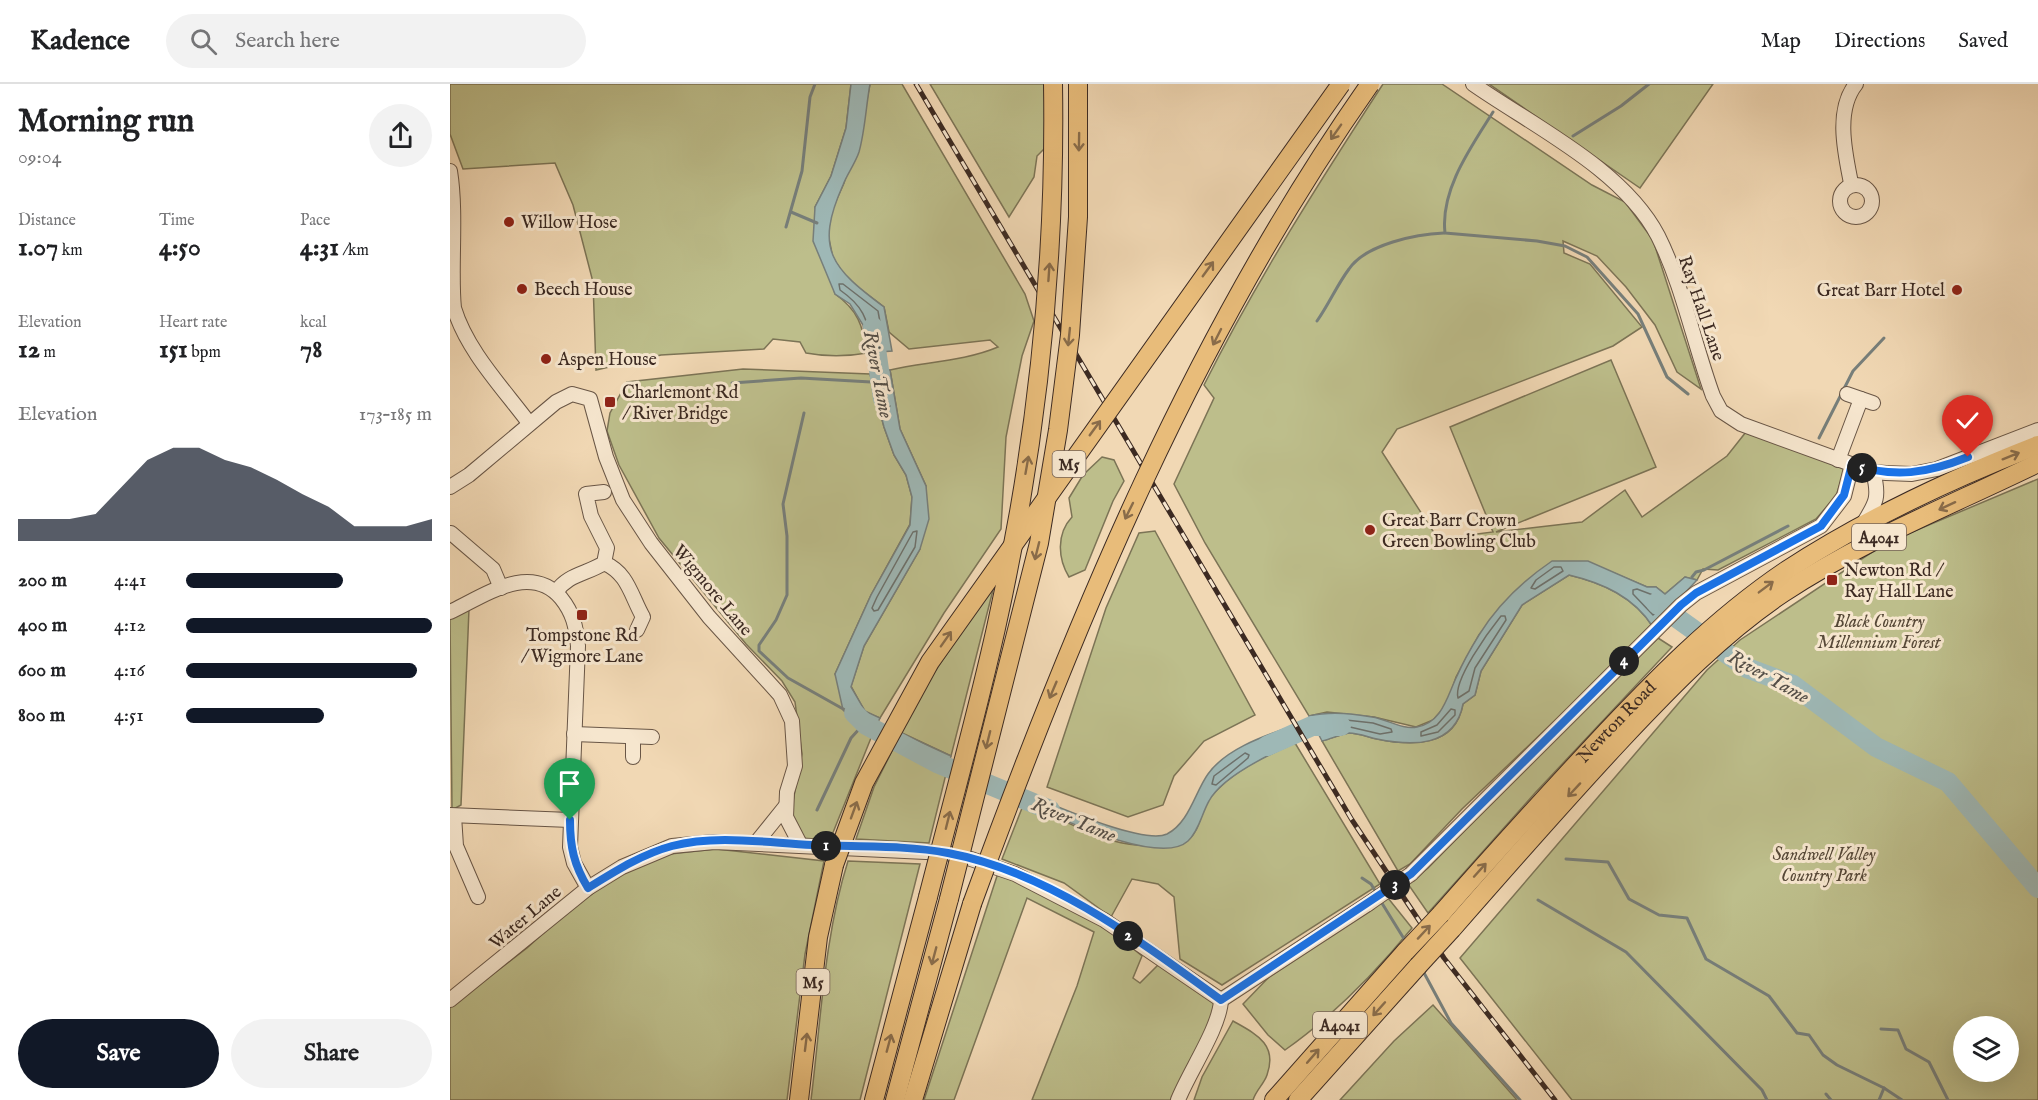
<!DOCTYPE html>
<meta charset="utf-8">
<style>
:root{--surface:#fff;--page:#f2f2f2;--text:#202124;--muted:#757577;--line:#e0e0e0;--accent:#111827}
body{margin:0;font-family:"IM FELL English",serif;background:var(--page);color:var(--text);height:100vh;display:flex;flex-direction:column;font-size:22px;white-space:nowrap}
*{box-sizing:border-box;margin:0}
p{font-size:20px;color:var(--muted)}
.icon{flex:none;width:33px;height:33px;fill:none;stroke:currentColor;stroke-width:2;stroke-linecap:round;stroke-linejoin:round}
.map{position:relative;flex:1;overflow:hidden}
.sheet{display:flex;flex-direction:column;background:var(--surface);width:450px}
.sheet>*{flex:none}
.tools{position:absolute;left:1503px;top:932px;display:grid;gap:12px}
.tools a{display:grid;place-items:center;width:66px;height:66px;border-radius:50%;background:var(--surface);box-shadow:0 6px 24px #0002;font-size:30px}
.pin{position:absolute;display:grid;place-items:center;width:51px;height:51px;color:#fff;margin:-62px -26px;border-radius:50% 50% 50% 0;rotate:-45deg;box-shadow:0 0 6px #0007}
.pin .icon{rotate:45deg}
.km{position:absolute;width:30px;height:30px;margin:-15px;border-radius:50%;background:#222;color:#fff;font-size:16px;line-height:30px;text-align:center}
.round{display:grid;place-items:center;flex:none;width:63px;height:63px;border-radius:32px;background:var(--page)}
.head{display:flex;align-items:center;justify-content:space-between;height:102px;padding:0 18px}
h1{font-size:33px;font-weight:800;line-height:45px}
.metrics{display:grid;grid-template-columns:repeat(3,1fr);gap:9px;height:102px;padding:6px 18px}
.metrics div{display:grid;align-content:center}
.metrics b{font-size:26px;font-weight:800}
.metrics small{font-size:16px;font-weight:400}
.metrics p{font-size:16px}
.chart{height:168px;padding:12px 18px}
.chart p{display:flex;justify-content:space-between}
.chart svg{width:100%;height:108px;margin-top:6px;fill:var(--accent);opacity:.7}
.cta{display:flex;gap:12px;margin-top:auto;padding:12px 18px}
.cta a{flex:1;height:69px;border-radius:36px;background:var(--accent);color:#fff;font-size:24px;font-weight:800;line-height:69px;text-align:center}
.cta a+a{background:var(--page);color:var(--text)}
ul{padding:0 18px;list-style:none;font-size:20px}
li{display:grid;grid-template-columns:96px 72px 1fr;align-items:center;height:45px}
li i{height:15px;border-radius:8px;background:var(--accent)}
header{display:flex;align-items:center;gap:36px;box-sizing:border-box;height:84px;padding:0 30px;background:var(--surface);border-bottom:2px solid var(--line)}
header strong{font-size:28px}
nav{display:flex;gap:33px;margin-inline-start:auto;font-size:21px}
.search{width:420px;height:54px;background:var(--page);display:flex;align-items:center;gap:15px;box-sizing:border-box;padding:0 21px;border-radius:33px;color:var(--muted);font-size:22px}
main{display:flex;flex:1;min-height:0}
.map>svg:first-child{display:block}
.green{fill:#bdbe8b;stroke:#7c7456;stroke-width:1.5;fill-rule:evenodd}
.water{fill:#9eb8b6;stroke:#777f7b;stroke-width:1.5}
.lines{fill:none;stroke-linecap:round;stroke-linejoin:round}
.shore{stroke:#6d716c;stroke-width:1.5}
.stream{stroke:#777f7b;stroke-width:3}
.river{stroke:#9eb8b6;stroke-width:20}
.minor-casing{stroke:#695646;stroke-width:16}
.highway-casing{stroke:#3c2a22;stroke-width:20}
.minor{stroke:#f6e6ce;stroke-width:14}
.highway{stroke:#e8bc7a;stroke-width:18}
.rail-casing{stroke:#3c2a22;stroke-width:5}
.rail{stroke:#f6e6ce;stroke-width:3;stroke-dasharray:9;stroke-linecap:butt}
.minor-bridge-casing{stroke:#695646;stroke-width:16;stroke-linecap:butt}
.highway-bridge-casing{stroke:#3c2a22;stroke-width:20;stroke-linecap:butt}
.minor-bridge{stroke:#f6e6ce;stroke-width:14}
.highway-bridge{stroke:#e8bc7a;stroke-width:18}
.oneway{stroke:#896c4a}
.route-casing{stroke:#fff;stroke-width:12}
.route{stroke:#1a73e8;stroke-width:8}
.poi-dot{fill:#8f2418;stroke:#f6e6ce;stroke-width:2}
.labels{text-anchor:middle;stroke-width:6;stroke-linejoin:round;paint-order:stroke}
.shield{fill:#f6e6ce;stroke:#746256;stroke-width:1.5}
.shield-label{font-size:16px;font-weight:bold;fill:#3c2a22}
.poi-label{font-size:18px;fill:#3c2a22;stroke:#f6e6ce;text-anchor:start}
.street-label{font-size:18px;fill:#3c2a22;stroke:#f6e6ce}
.park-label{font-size:18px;font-style:italic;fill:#564837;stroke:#f6e6ce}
.water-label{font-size:20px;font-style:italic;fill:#544e47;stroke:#f6e6ce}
</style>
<header>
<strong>Kadence</strong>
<div class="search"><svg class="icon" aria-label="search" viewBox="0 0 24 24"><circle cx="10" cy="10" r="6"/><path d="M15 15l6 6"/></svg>Search here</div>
<nav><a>Map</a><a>Directions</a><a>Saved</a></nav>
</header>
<main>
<section class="sheet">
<div class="head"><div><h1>Morning run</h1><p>09:04</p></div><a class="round"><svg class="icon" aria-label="share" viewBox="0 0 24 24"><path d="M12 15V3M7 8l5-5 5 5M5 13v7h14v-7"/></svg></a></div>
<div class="metrics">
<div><p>Distance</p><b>1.07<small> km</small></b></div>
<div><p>Time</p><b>4:50</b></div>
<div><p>Pace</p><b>4:31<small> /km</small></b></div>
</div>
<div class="metrics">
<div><p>Elevation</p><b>12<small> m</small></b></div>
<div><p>Heart rate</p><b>151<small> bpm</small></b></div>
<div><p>kcal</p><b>78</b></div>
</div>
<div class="chart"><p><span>Elevation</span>173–185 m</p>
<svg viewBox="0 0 160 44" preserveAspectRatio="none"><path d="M0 44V35L10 35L20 35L30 33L40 22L50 11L60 6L70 6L80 11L90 14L100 19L110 25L120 30L130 38L140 38L150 38L160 35V44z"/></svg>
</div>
<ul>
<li><b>200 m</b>4:41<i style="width:64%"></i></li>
<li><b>400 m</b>4:12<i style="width:100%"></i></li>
<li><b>600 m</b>4:16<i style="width:94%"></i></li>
<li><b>800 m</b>4:51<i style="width:56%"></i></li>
</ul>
<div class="cta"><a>Save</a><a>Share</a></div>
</section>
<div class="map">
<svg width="1588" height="1016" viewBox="0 0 1588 1016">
<rect width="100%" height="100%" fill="#f1d8b4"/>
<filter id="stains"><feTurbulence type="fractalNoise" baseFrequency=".00333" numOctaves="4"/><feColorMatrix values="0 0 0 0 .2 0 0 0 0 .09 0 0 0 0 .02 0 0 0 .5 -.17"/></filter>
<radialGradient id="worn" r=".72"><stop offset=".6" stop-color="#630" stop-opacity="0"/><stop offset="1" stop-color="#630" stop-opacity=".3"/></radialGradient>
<g class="green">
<path d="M0,0H401L396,44L381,92L365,123L385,210C408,226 413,242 417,269C395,273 377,273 356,269L350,258L323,255L314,265L211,271L146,286L143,198L123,121L105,79L13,85L0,50Z"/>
<path d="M420,0H452L575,210L584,237L572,272L556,353L551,445L494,529L430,634L415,628L401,602L414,562L470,465L476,402L450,345L440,286C476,278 515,277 548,263L540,256L459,265L439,248L434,223L397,195L383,174L378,150L382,126L394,99L415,26Z"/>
<polygon points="480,0 595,0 595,64 587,72 584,93 559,133"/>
<path d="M933,0H992L1142,101L1175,118L1203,156L1251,305L1227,288L1205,241L1176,203L1147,172L1113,157L1114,169L1140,180L1192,243L1163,262L947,345L932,368L988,455L1043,448L1000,343L1161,276L1206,383L1046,448L1132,438L1175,406L1192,433L1277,372L1296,348L1395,385L1386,412L1366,435L1268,486L1253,485L1247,496L1235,493L1215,510L1206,503H1197L1138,478L1057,516L1029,551L1006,593L997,620L983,636L966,643L924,633L877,628L859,632L755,459L724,400L764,314L754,301C806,197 870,97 933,0Z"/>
<polygon points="1039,0 1263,0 1190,104"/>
<polygon points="293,285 420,290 434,343 444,371 456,391 462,413 460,440 421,511 385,590 409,643 423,649 380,756 351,754 341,728 352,670 345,618 332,597 296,560 209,454 169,381 157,347 160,329 177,298"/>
<path d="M652,373L664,376L674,397L663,417L635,486L619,493C608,475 606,450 622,433L619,414L633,391Z"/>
<path d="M1588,395V1016H1122L1010,874L1257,586L1290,556L1436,459ZM1514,942H1558V987H1514Z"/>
<polygon points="705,447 805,631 754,657 724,692 713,721 678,733 597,703 656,524 689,449"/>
<path d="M1119,491C1153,499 1184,513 1203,543L1012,725L960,780L948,787L872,657C881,655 891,650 899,649C908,649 918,653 927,655C961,662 1005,664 1013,620L1025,611L1031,587L1072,521Z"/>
<polygon points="545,498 501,672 450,648 467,614"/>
<polygon points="19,525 11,721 2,726 0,534"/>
<polygon points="1208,554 1222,563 1085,709 978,829 958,800 978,784 1129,629"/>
<path d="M845,659L930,800L772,901L730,875L724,813L708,800L682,795L661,833L614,799L552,775L574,719C603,731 633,748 664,757C677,761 725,766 736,758C750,748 751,726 760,714C781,687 815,672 845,659Z"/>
<polygon points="444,663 496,690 479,759 406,755 424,703"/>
<polygon points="266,765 374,777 355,870 337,1016 0,1016 0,923 77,864 140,807 188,782 220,770"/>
<path d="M398,777L470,780L410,1016H361C371,937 374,853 398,777Z"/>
<path d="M548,789C591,805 658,842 692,872L683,894L690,899L709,880L763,915L765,933L742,972L723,1016H582L627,902L644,848L577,814L504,1016H474Z"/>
<path d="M938,814L962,844C925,889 882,933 835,966L818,951L793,920L819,893Z"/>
<polygon points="983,921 1067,1016 890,1016 944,957"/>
<path d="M783,937C806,950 828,960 817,991C814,1000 806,1006 803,1016H744L752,993Z"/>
</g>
<g class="water">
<path d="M401,0H420C416,22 415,47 409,68C405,80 397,90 393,101C364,166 382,184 434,223L442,267L417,269L413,241L400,220L385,210L363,157L365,123L381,92L396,44Z"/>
<polygon points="440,286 450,345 476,402 479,435 470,465 414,562 401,603 415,627 430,634 423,649 409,643 393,626 385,590 421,511 460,441 462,413 456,391 444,371 434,343 420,290"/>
<path d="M1102,477H1138L1197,503H1206L1215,510L1235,493L1247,496L1203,543C1184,513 1153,499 1119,491L1072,521L1031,587L1025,611L1013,620C1005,664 961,662 927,655C918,653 908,649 899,649C891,650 881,655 872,657L859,632C880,627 901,629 922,633C937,635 952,646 967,643C993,638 997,612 1007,592C1013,578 1021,564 1029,551C1047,522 1074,496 1102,477Z"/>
<path d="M837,644L845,659C820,670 772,692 759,717C752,729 749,747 738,757C710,783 605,732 574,719L577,710C604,721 693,761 717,750C739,739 745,708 758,690C775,666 811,653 837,644Z"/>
<polygon points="449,648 501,672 496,690 444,663"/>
</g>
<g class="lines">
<g class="shore">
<path d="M389,200H393L428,227L434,261H422C417,234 413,222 390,206Z"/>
<polygon points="432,294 435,296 440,322 437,325 434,323 427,298"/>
<polygon points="467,447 465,463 428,526 424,527 422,524 427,513 463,448"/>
<polygon points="1104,483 1111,483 1113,487 1085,505 1081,504 1086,496"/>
<polygon points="1187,505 1216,516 1217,520 1203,531 1183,510 1183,506"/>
<path d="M1051,532H1055L1056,536L1025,584L1019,607L1008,614C1003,596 1039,547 1051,532Z"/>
<polygon points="1001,625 1005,626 1005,631 988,648 971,652 971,648 987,641"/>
<polygon points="878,634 923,639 941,645 942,648 930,650 900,643 876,649 869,638"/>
<polygon points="795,669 799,671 798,674 766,701 762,700 764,692"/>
</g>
<g class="stream">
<path d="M1043,28C1021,63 990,106 995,149L1087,157L1115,162L1137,173L1188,230L1217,293L1238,310"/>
<polyline points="1123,52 1171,22 1199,0"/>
<polyline points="341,128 367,139"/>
<polyline points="336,143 352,87 360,13 365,0"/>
<path d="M867,237C879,220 887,201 899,185C916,160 967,150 994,149"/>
<polyline points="282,299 351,294 421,298"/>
<polyline points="354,329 333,420 337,452 337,511 326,536 309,561 309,567 338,594 395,626"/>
<polyline points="1369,354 1403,287 1434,254"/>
<polyline points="1242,493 1246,488 1254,486 1338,442"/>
<polyline points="367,726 401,654 411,643"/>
<polyline points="1116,775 1158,778 1179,815 1209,831 1237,834 1256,875 1319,912 1347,949 1359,951 1373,971 1387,981 1434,1004 1452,1016"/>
<polyline points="912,794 921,800 927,810"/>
<polyline points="930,816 956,858"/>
<polyline points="1088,816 1176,868 1312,1006 1317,1016"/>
<polyline points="973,887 1001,939 1070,1016"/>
<polyline points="1431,945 1448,946 1456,965 1479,978 1498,1016"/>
<polyline points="1376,1010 1381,1016"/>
<polyline points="1429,1016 1434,1004"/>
</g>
<g class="river">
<polyline points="423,243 433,315"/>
<polyline points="1206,519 1297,584 1343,601 1426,663 1498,698 1588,804"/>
<polyline points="404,629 416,641 487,679 600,726"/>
<polyline points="817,662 862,642 891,642"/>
</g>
<defs>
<g id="minor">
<path d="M1023,0C1083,42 1173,85 1208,152C1233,202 1244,260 1263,312L1271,327L1291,340L1423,388L1436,389L1462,390L1487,385L1588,346"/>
<path d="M0,87C7,130 0,187 4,224C17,267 53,304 79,339"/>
<path d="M1401,99C1395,69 1385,26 1406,0"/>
<circle cx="1406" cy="117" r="16"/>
<polyline points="1397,310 1423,319"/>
<polyline points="1388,376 1411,315"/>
<polyline points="0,403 19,391 106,318 122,310 140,315 156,373 173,416 201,459 259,533 330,611 342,637 345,682 337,708 336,733 350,760"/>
<path d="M1413,440C1426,419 1430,413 1423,388"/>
<polyline points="1,449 43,485 51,504"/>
<path d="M154,479C178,489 181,512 193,533L187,546"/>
<path d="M106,508C118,490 137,490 154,479L157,464L141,432L136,410L154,408"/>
<path d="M0,528C34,512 80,478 111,514C123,529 126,542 128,562L120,763L124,779L138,804"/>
<polyline points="124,650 202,653"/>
<polyline points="183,653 183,673"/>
<polyline points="0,731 120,736"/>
<polyline points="4,732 6,762 28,813"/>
<polyline points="306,759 335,723"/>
<polyline points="961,790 1231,521 1246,509 1371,442 1394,412 1402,380"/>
<path d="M0,916L138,804L172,783L222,762L264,758L497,769L521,775L565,790L654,836L771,916C770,943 739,988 728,1016"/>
<polyline points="771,916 918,820"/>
</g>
<g id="highway">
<path id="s1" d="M991,830C1041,773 1092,717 1143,662C1203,598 1264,535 1337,486C1415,435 1501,395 1588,361"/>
<path d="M1002,845C1058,781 1114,717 1172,655C1221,603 1273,549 1333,509C1413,456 1502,421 1588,379"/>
<polyline points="349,1016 368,853 384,781"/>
<polyline points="424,1016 478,813"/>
<polyline points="445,1016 499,815"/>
<polyline points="463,1016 522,820"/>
<polyline points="824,1016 956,867"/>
<polyline points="848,1016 968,882"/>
</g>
</defs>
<use href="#minor" class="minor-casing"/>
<use href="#highway" class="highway-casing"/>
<use href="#minor" class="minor"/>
<use href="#highway" class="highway"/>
<defs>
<polyline id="rail" points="466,0 902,736 994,874 1105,1016"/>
</defs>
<use href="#rail" class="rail-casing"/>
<use href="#rail" class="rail"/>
<defs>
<polyline id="minor-bridge" points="918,820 961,790"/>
<g id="highway-bridge">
<polyline points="384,781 414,699 480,578 891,0"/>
<path d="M478,813C501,723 526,634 546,544C586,365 606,184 603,0"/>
<polyline points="499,815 589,459 608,346 620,251 628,133 628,0"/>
<path d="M522,820C626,535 744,250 920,0"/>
<polyline points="956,867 991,830"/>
<polyline points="968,882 1002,845"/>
</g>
</defs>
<use href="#minor-bridge" class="minor-bridge-casing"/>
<use href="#highway-bridge" class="highway-bridge-casing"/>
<use href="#minor-bridge" class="minor-bridge"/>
<use href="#highway-bridge" class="highway-bridge"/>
</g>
<defs><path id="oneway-shaft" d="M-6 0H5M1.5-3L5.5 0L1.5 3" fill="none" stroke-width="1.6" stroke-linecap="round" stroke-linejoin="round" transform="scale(1.5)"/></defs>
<g class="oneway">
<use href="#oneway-shaft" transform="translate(886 48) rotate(125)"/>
<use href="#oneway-shaft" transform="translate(629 58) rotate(91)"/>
<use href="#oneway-shaft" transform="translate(758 185) rotate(-54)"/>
<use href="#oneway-shaft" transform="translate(599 188) rotate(-86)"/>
<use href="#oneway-shaft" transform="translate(619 253) rotate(96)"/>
<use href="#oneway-shaft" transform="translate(767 253) rotate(117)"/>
<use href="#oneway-shaft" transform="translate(645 344) rotate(-54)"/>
<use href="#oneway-shaft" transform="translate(1561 372) rotate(-22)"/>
<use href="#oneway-shaft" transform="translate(577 381) rotate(-80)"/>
<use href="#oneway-shaft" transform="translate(1497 422) rotate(155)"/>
<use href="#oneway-shaft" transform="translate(679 427) rotate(116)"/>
<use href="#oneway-shaft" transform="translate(587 467) rotate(104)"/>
<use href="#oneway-shaft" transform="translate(1316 503) rotate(-37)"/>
<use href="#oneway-shaft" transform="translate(496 555) rotate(-55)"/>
<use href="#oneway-shaft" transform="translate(603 606) rotate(113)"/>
<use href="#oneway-shaft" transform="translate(538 656) rotate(104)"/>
<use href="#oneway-shaft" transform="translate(1124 706) rotate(133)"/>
<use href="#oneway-shaft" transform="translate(404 726) rotate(-70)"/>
<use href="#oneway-shaft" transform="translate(498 736) rotate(-76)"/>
<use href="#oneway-shaft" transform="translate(1030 786) rotate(-48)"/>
<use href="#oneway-shaft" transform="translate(974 848) rotate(-47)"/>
<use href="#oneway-shaft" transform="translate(484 872) rotate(105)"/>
<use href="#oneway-shaft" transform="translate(929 925) rotate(132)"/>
<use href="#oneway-shaft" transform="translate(356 958) rotate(-83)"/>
<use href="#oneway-shaft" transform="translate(439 959) rotate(-75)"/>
<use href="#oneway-shaft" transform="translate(863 972) rotate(-49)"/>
</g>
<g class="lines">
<defs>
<path id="route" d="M120,736C120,763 124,781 138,804C164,788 192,770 222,762C266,750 318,759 362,761C406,763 456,761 498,769C599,788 690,857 771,916L961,790L1231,521L1246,509L1371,442L1394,411L1402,380C1444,395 1478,389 1518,373"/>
</defs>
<use href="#route" class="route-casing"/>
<use href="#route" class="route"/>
</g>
<g class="poi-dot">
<circle cx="59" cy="138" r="6"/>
<circle cx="72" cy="205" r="6"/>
<circle cx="1507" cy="206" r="6"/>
<circle cx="96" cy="275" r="6"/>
<rect x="154" y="312" width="12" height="12" rx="3"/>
<circle cx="920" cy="446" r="6"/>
<rect x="1376" y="490" width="12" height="12" rx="3"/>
<rect x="126" y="525" width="12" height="12" rx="3"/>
</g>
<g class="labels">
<g class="shield">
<rect x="602.5" y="367" width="33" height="26" rx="4.5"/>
<rect x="1402" y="440" width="54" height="26" rx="4.5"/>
<rect x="346.5" y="885" width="33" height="26" rx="4.5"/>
<rect x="863" y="928" width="54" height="26" rx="4.5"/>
</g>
<g class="shield-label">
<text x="619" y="386">M5</text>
<text x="1429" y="459">A4041</text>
<text x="363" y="904">M5</text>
<text x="890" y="947">A4041</text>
</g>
<g class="poi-label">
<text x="71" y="144">Willow Hose</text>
<text x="84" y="211">Beech House</text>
<text x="1495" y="212" text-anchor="end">Great Barr Hotel</text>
<text x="108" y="281">Aspen House</text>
<text x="172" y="314">Charlemont Rd<tspan x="172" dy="21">/ River Bridge</tspan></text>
<text x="932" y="442">Great Barr Crown<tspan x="932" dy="21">Green Bowling Club</tspan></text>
<text x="1394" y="492">Newton Rd /<tspan x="1394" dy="21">Ray Hall Lane</tspan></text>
<text x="132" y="557" text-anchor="middle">Tompstone Rd<tspan x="132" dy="21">/ Wigmore Lane</tspan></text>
</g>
<g class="street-label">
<text transform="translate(1252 224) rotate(71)" y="6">Ray Hall Lane</text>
<text transform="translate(263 506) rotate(50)" y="6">Wigmore Lane</text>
<text dy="6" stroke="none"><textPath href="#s1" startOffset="260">Newton Road</textPath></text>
<text transform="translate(75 833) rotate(-40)" y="6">Water Lane</text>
</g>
<g class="park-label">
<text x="1429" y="543">Black Country<tspan x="1429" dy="21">Millennium Forest</tspan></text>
<text x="1374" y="776">Sandwell Valley<tspan x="1374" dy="21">Country Park</tspan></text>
</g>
<g class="water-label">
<text transform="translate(429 290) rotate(79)" y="7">River Tame</text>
<text transform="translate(1319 592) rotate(29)" y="7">River Tame</text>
<text transform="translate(624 735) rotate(22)" y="7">River Tame</text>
</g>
</g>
<rect width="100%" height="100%" filter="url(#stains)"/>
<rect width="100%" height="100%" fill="url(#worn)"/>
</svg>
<div class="tools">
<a><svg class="icon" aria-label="layers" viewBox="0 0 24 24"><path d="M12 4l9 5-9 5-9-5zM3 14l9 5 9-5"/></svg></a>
</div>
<div class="pin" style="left:120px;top:736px;background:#1e9e55"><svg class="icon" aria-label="arrive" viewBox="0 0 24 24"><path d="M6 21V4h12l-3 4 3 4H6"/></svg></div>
<div class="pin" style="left:1518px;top:373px;background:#d93025"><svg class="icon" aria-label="check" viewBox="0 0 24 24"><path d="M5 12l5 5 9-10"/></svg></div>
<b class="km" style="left:376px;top:762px">1</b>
<b class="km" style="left:678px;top:852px">2</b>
<b class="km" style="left:945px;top:801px">3</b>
<b class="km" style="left:1174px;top:577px">4</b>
<b class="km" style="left:1412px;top:384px">5</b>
</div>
</main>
